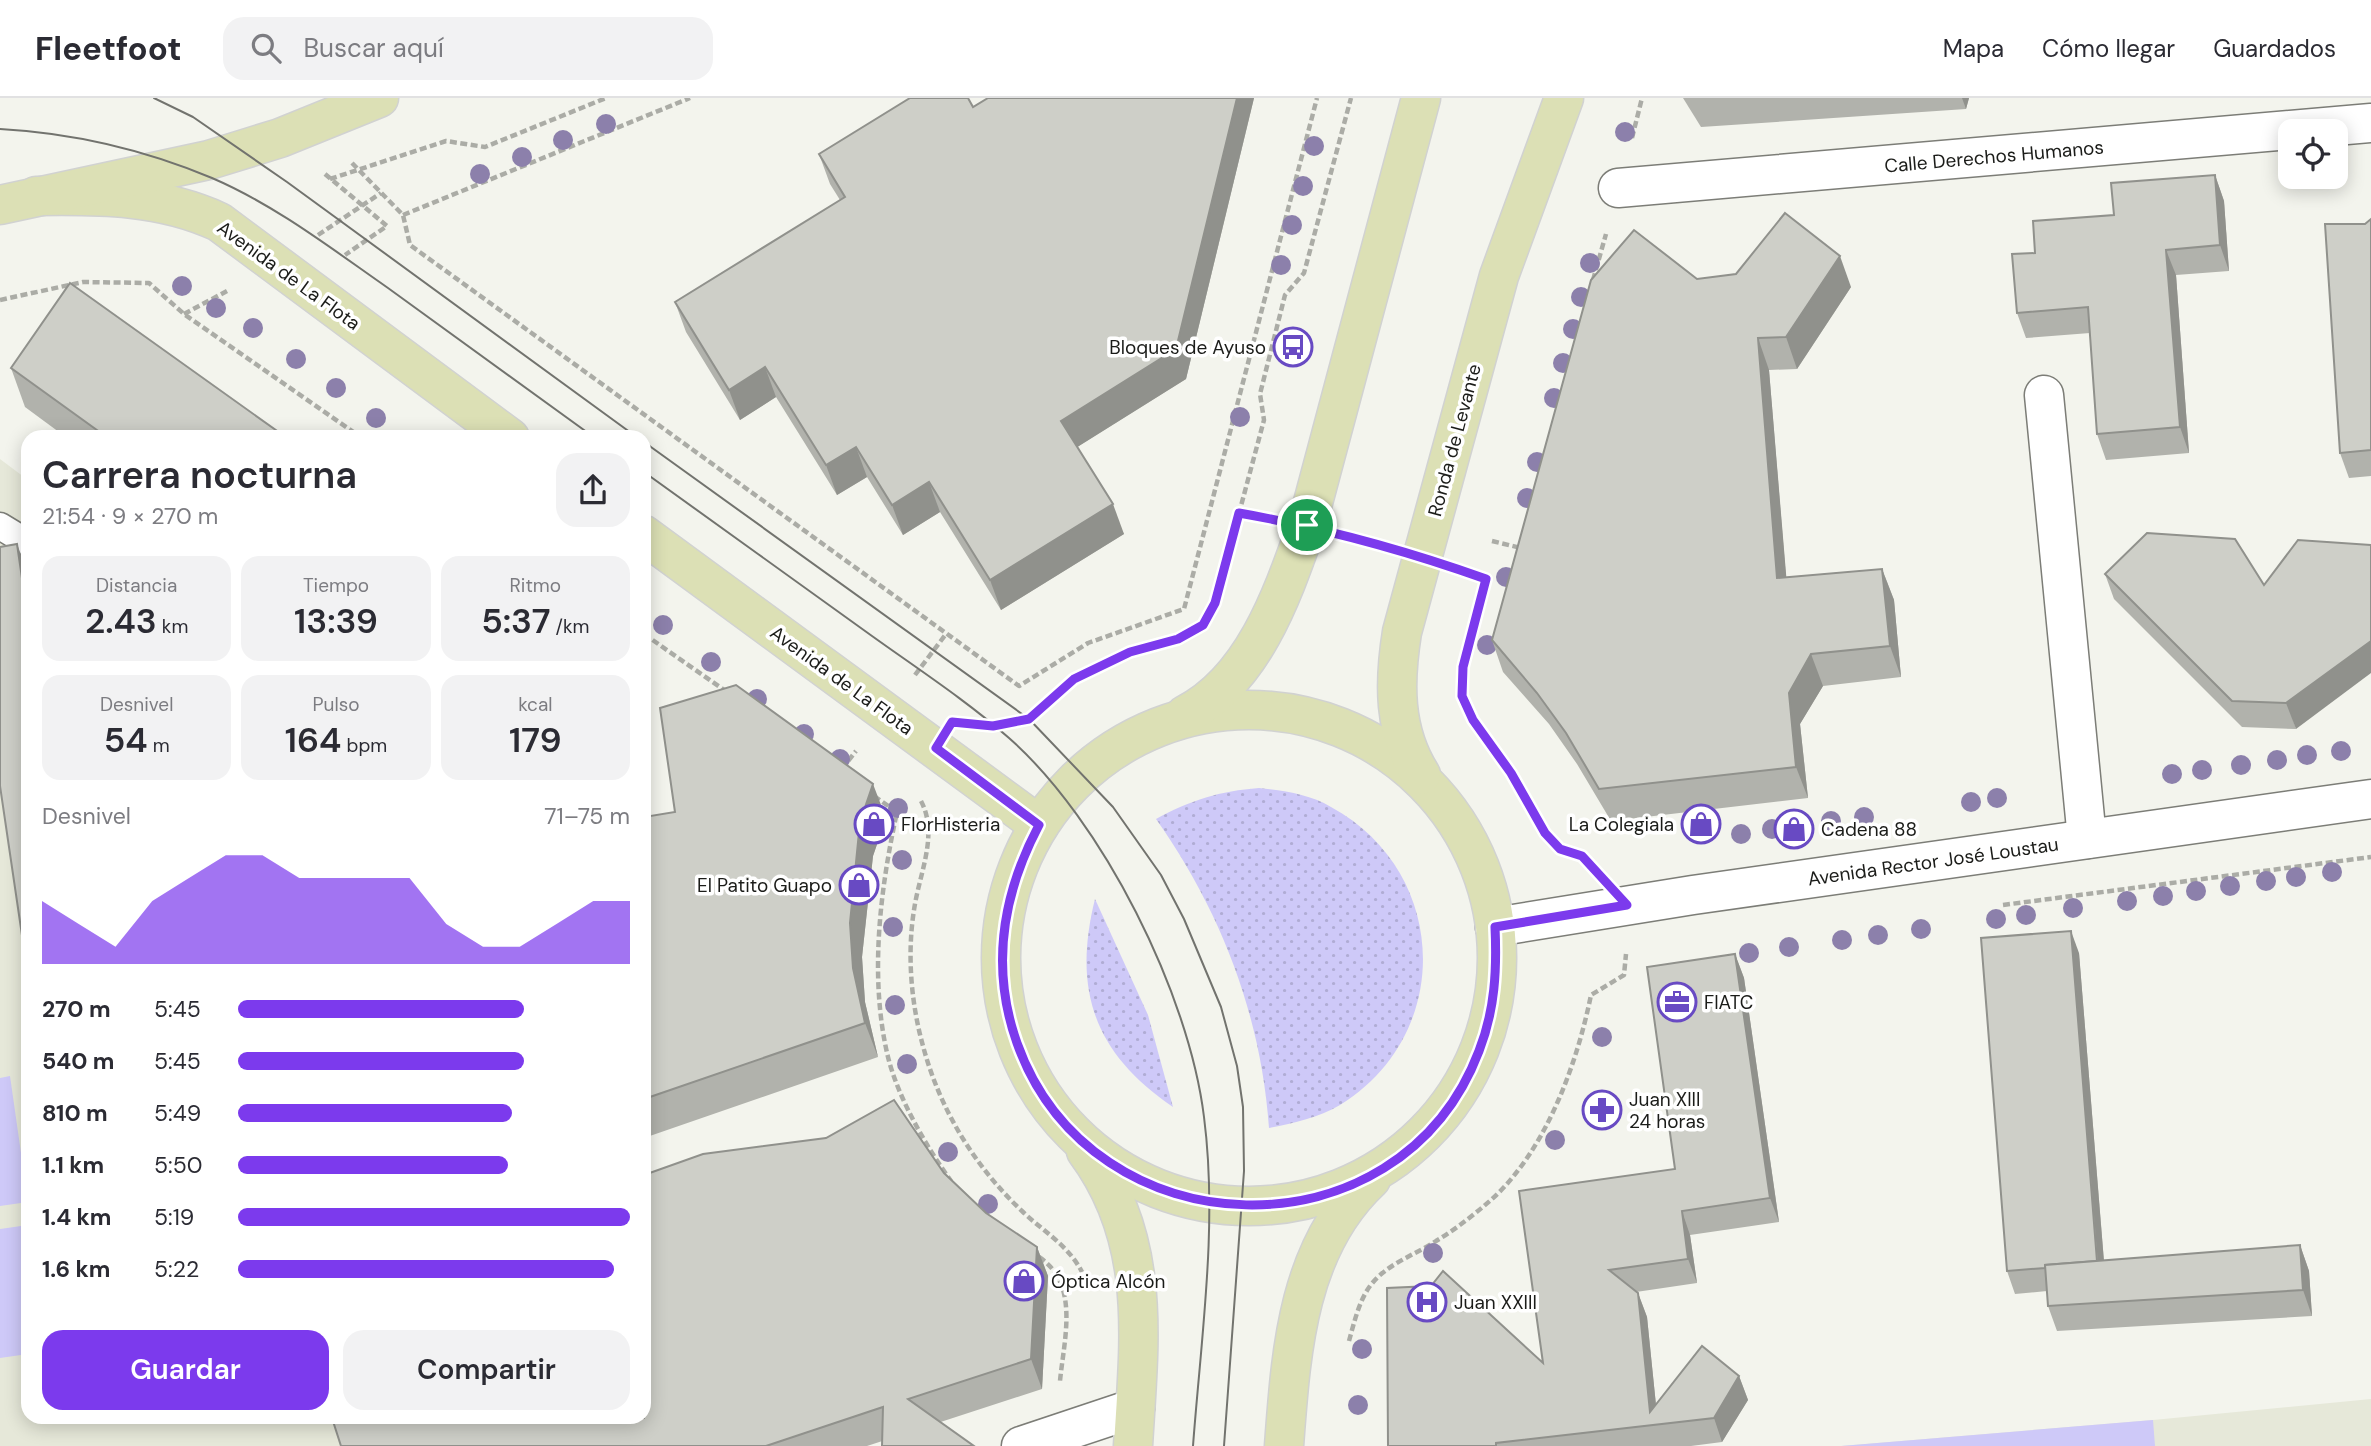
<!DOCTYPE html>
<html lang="es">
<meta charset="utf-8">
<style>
:root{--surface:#fff;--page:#f2f2f3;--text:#2b2b33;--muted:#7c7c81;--line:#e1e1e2;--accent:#7c3aed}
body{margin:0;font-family:"DM Sans",sans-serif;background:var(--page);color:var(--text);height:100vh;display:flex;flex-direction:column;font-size:26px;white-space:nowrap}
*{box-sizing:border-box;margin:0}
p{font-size:23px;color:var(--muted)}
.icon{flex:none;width:38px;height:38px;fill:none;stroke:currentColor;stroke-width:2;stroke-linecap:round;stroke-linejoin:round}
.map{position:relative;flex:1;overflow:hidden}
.panel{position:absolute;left:21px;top:332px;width:630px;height:994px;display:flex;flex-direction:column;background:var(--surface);border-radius:21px;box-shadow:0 4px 18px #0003}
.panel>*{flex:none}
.controls{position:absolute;left:2278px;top:21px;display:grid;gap:14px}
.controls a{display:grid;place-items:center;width:70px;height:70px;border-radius:14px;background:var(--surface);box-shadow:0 4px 18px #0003;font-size:35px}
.pin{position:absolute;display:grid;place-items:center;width:60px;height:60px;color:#fff;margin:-30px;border:4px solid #fff;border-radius:50%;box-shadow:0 2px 7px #0007}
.round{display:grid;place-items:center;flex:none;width:74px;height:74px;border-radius:21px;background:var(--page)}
.headline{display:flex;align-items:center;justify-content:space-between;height:119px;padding:0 21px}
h1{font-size:38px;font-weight:600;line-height:52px}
.figures{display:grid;grid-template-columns:repeat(3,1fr);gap:10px;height:119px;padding:7px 21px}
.figures div{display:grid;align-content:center;border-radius:18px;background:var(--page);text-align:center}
.figures b{font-size:35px;font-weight:600}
.figures small{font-size:19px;font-weight:400}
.figures p{font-size:19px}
.chart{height:196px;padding:14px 21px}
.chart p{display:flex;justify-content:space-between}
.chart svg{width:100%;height:126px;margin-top:7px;fill:var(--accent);opacity:.7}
.button{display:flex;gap:14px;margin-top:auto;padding:14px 21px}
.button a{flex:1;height:80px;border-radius:21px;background:var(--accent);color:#fff;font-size:28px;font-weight:600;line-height:80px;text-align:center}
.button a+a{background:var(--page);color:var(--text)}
ul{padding:0 21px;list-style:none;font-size:23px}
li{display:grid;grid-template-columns:112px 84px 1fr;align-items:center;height:52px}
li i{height:18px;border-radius:9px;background:var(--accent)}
header{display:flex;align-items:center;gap:42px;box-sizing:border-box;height:98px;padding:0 35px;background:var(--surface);border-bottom:2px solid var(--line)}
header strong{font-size:33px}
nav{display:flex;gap:38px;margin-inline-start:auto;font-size:24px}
.search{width:490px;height:63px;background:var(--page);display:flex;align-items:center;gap:18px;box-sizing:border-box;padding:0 24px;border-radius:21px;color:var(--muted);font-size:26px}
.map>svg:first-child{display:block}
.built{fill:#e6e8d9}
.grass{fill:url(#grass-dots)}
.garden{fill:#cec9f8}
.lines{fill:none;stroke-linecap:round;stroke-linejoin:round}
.service-casing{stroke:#7c7d77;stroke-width:29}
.pedestrian-casing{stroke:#7c7d77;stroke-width:41}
.minor-casing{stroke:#7c7d77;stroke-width:41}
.primary-casing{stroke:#d1d2d1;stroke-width:41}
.path{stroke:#abaca6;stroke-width:4.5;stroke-dasharray:7 3.5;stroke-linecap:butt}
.service{stroke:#fff;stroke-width:26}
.pedestrian{stroke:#fff;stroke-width:38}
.minor{stroke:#fff;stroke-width:38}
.primary{stroke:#dce0b5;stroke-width:38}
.tram{stroke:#72736e;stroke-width:2}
.tree{fill:#8c80ab}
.wall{fill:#b1b2ac}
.shaded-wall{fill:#90918c}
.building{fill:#cecfc8;stroke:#90918c;stroke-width:2}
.route-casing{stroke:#fff;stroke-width:14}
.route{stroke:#7c3aed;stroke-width:9}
.labels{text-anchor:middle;stroke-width:7;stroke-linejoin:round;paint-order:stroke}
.street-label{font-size:19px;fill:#1b1c19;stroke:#fff}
.poi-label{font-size:19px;fill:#1b1c19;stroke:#fff;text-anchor:start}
</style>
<header>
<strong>Fleetfoot</strong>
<div class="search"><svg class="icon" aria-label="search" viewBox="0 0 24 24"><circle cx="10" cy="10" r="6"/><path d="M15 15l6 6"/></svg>Buscar aquí</div>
<nav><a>Mapa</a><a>Cómo llegar</a><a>Guardados</a></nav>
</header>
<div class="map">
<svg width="2371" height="1348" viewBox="0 0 2371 1348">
<defs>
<pattern id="grass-dots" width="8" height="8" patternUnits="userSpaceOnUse" patternTransform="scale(1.75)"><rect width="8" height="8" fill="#cec9f8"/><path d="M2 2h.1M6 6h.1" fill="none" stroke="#b0acd4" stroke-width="1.8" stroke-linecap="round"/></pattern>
</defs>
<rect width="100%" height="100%" fill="#f3f4ed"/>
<g class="built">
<polygon points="0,361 28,382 28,1320 332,1320 342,1348 0,1348"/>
<polygon points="2371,1301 2371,1348 1841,1348 2153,1322"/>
</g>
<g class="grass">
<path d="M1259,690C1284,693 1309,696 1331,709C1449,773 1455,936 1340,1007C1318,1020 1294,1025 1269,1030C1261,917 1221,813 1156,721C1191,702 1220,693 1259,690Z"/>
<path d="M1095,801L1148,917L1173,1009C1095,956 1072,893 1095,801Z"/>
</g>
<g class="garden">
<polygon points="10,978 28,1104 0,1108 0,980"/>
<polygon points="28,1127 28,1256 0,1260 0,1131"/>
<polygon points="2153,1322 2155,1348 1841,1348"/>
</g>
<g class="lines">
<defs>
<polyline id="service" points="0,428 28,445"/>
<polyline id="pedestrian" points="1618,90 2371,25"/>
<g id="minor">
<polyline points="2044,297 2087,741"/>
<polyline points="1495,829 1693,797 2371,701"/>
<polyline points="1021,1348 1135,1310"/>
</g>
<g id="primary">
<path d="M36,98C100,97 161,97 219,124L510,340"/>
<polyline points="0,107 209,62 280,40 379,0"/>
<polyline points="644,437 1039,727"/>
<circle cx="1249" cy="860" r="248"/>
<path d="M1185,617C1254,582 1283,495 1307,427L1421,0"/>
<path d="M1421,677C1393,633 1394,584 1402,534L1499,178L1564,0"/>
<path d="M1086,1053C1153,1143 1139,1244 1133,1348"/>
<path d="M1284,1348C1291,1254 1297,1150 1371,1081"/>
</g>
</defs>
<use href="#service" class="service-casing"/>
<use href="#pedestrian" class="pedestrian-casing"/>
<use href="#minor" class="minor-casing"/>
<use href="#primary" class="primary-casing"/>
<g class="path">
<polyline points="1632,40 1642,0"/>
<polyline points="352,65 403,117 410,147 1019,588 1088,545 1184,511 1317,0"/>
<polyline points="325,76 387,128 345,157"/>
<polyline points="330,81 446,43 485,49 606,0"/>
<polyline points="403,117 690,0"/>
<polyline points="318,137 381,95"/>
<polyline points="1593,182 1606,136"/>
<polyline points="0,202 83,184 149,185 184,216 362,340"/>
<polyline points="184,216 227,193"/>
<polyline points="1239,415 1259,419"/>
<polyline points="1353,439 1375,445"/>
<polyline points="1492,443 1521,450"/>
<polyline points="1470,475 1486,481 1463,569 1462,598 1473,622 1511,675 1545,735 1560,751 1582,757 1588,765"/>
<polyline points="644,536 727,594"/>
<polyline points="915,577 946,536"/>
<polyline points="990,627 1029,621 1074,581 1131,554 1178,541 1203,527 1215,505 1264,322 1260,296 1285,197 1304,175 1351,0"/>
<polyline points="842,671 856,653"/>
<path d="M874,698L897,714C880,792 869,880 888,959C898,1000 927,1050 951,1083"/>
<path d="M921,703C939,737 919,776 914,812C907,856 911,905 923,948C940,1012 975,1069 1023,1114C1044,1134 1068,1147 1082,1174"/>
<polyline points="2003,807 2371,759"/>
<path d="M1039,1159C1080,1186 1064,1241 1060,1283"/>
<path d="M1349,1243C1354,1225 1359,1203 1370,1188C1386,1166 1415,1157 1436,1143C1456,1131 1475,1116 1492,1101C1546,1052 1577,966 1591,897L1624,877L1626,856"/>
</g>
<use href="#service" class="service"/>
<use href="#pedestrian" class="pedestrian"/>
<use href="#minor" class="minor"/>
<use href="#primary" class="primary"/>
<g class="tram">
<polyline points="154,0 193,19 287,84 638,340"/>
<path d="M0,31C73,35 145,52 212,80C275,107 332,151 388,190C457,240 526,290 595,340"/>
<polyline points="644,344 1029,621 1113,709 1161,777 1184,821 1221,909 1237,968 1243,1009 1244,1073 1224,1348"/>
<path d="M644,374C720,429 796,483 872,538C918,571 967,603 1009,640C1103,723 1189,896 1204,1019C1218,1127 1201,1240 1193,1348"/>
</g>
</g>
<g class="tree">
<circle cx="606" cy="26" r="10"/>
<circle cx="1625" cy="34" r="10"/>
<circle cx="563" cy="42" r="10"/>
<circle cx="1314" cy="48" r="10"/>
<circle cx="522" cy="59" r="10"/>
<circle cx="480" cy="76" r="10"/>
<circle cx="1303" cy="88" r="10"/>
<circle cx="1292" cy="127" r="10"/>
<circle cx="1590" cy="165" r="10"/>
<circle cx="1281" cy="167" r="10"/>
<circle cx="182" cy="188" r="10"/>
<circle cx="1581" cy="199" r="10"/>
<circle cx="216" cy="210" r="10"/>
<circle cx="253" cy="230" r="10"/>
<circle cx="1573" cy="231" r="10"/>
<circle cx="296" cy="261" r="10"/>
<circle cx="1563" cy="265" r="10"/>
<circle cx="336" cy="290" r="10"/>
<circle cx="1554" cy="300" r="10"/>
<circle cx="1240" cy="319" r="10"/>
<circle cx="376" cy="320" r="10"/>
<circle cx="1537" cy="364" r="10"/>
<circle cx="1527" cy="400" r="10"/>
<circle cx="1506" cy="479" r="10"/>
<circle cx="663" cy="527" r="10"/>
<circle cx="1487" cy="547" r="10"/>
<circle cx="711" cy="564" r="10"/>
<circle cx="757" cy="601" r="10"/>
<circle cx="804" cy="636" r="10"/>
<circle cx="2341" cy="653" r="10"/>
<circle cx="2307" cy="657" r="10"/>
<circle cx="840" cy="661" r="10"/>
<circle cx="2277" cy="662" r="10"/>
<circle cx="2241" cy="667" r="10"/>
<circle cx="2202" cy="672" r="10"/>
<circle cx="2172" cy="676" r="10"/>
<circle cx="1997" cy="700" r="10"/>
<circle cx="1971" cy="704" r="10"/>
<circle cx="898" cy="710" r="10"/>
<circle cx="1864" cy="719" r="10"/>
<circle cx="1831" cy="723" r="10"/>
<circle cx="1772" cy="731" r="10"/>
<circle cx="1741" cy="736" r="10"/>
<circle cx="902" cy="762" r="10"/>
<circle cx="2332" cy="774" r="10"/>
<circle cx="2296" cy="779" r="10"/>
<circle cx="2266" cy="783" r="10"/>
<circle cx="2230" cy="788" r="10"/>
<circle cx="2196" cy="793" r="10"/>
<circle cx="2163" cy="798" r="10"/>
<circle cx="2127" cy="803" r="10"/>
<circle cx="2073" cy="810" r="10"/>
<circle cx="2026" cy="817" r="10"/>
<circle cx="1996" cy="821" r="10"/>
<circle cx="893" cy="829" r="10"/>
<circle cx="1921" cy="831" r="10"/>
<circle cx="1878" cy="837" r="10"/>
<circle cx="1842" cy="842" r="10"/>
<circle cx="1789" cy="849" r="10"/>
<circle cx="1749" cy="855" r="10"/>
<circle cx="895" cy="907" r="10"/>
<circle cx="1602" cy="939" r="10"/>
<circle cx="907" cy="966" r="10"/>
<circle cx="1555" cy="1042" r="10"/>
<circle cx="948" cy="1054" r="10"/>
<circle cx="988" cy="1106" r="10"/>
<circle cx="1433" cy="1155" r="10"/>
<circle cx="1362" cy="1251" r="10"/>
<circle cx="1358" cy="1307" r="10"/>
</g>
<g class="wall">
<polygon points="988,0 1254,0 1186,281 1077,349 1124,436 1001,512 940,414 903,437 867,379 837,397 776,299 740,322 686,234 675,204 840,102 830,86 819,56 973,9"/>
<polygon points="1683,0 1969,0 1966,11 1701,29"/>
<polygon points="2215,77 2224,103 2229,173 2176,177 2189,355 2106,362 2097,336 2090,235 2026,240 2017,215 2035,155"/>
<polygon points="2371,121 2371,378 2349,380 2340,355 2365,126"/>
<polygon points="1736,176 1851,189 1797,271 1769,272 1786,479 1882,471 1894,502 1901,579 1823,588 1800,626 1808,700 1611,723 1577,666 1549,626 1503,574 1492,542 1697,181"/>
<polygon points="11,270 287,340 67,340 25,309"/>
<polygon points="2235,441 2296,631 2242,629 2114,501 2105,476"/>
<polygon points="675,714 886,720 873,758 862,859 865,904 878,959 644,1040 644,719"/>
<polygon points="2079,855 2104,1163 2300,1147 2309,1173 2312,1218 2057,1233 2048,1208 2047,1193 2015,1196 2007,1173"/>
<polygon points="1735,856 1744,880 1779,1124 1690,1137 1697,1185 1636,1194 1638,1195 1647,1219 1656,1307 1739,1278 1748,1302 1722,1344 1691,1348 1388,1348 1543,1265 1675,1071"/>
<polygon points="944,1075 986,1115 1037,1149 1048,1178 1042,1291 867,1348 341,1348"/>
</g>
<g class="shaded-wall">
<polygon points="1237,0 1254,0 1186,281 1071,353 1061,323"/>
<polygon points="1962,0 1969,0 1966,11"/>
<polygon points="2215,77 2224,103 2229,173 2220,147"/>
<polygon points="2166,152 2176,177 2189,355 2180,329"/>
<polygon points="1840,158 1851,189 1797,271 1786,239"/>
<polygon points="1758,240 1769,272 1789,511 1777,480"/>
<polygon points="765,269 776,299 740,322 729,292"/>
<polygon points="856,349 867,379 837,397 826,367"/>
<polygon points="929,384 940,414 903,437 892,407"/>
<polygon points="1113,406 1124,436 1001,512 990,482"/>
<polygon points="17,446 28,475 28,521"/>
<polygon points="1882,471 1894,502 1901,579 1890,548"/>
<polygon points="2371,543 2371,575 2296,631 2286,605"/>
<polygon points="1811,556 1823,588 1800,626 1808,700 1796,669 1789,595"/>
<polygon points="873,686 886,720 873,758 862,859 865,904 878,959 865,925 853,870 850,825 860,724"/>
<polygon points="2071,833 2079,855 2106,1189 2098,1166"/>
<polygon points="1735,856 1744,880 1779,1124 1770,1100"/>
<polygon points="1682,1113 1690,1137 1697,1185 1688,1161"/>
<polygon points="2300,1147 2309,1173 2312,1218 2303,1192"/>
<polygon points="1037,1149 1048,1178 1042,1291 1031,1261"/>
<polygon points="1638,1195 1647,1219 1658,1327 1650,1314"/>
<polygon points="1739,1278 1748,1302 1722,1344 1714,1320"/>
</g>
<g class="building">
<polygon points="910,0 968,0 973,9 988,0 1237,0 1176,251 1061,323 1113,406 990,482 929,384 892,407 856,349 826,367 765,269 729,292 675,204 845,99 819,56"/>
<polygon points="2215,77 2220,147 2166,152 2180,329 2097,336 2088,209 2017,215 2012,156 2035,155 2033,123 2114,117 2111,85"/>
<polygon points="1785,115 1840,158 1786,239 1758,240 1777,480 1882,471 1890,548 1811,556 1789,595 1796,669 1599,691 1566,635 1537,595 1492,542 1591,182 1634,132 1697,181 1736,176"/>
<polygon points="2371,121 2371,352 2340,355 2325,126 2365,126"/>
<polygon points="70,185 287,340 108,340 11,270"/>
<polygon points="2147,435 2235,441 2264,487 2298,442 2371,447 2371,543 2286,605 2232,603 2105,476"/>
<polygon points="17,446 28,521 28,878 0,688 0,449"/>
<polygon points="736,587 873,686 860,724 850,825 853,870 865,925 644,1001 644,719 675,714 660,610"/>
<polygon points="2071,833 2097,1163 2045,1167 2045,1170 2007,1173 1981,840"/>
<polygon points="1735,856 1770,1100 1682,1113 1688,1161 1609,1172 1638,1195 1650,1314 1702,1248 1739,1278 1714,1320 1496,1345 1496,1348 1388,1348 1387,1190 1431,1188 1443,1173 1543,1265 1519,1093 1675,1071 1647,869"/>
<polygon points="894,1002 944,1075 986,1115 1037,1149 1031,1261 908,1301 974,1348 882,1348 883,1309 766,1348 341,1348 332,1320 644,1320 644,1077 703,1056 826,1040"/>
<polygon points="2300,1147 2303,1192 2048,1208 2045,1167"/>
</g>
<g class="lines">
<defs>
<path id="route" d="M1239,415C1324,430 1405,452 1486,481L1463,569L1462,598L1473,622L1511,675L1545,735L1560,751L1582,758L1627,807L1495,829C1497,872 1495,912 1479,953C1399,1164 1092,1155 1017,945C990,869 1002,797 1039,727L936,650L952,624L993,628L1029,621L1074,581L1130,554L1178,541L1203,527L1215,505Z"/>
</defs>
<use href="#route" class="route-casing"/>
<use href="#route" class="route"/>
</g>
<defs>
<symbol id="bus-ring" viewBox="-11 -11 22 22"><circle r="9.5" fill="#fff" stroke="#684ac3" stroke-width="1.5"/><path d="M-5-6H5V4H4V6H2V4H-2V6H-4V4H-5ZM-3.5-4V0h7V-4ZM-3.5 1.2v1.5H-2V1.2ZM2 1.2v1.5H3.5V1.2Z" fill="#684ac3"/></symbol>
<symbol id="shop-ring" viewBox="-11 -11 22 22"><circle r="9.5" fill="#fff" stroke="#684ac3" stroke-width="1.5"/><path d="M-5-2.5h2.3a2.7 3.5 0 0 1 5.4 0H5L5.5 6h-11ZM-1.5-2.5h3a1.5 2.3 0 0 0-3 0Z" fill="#684ac3"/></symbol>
<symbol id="office-ring" viewBox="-11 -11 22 22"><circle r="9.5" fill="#fff" stroke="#684ac3" stroke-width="1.5"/><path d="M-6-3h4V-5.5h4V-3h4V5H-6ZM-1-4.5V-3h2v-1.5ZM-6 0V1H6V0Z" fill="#684ac3"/></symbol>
<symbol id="pharmacy-ring" viewBox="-11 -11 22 22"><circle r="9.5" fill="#fff" stroke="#684ac3" stroke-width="1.5"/><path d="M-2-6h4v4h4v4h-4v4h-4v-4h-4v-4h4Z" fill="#684ac3"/></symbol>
<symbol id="hospital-ring" viewBox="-11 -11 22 22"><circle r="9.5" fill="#fff" stroke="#684ac3" stroke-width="1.5"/><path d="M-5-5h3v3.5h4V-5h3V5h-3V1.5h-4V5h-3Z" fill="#684ac3"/></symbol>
</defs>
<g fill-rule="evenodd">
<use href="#bus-ring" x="1271" y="227" width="44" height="44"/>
<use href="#shop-ring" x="852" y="704" width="44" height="44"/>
<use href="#shop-ring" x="1679" y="704" width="44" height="44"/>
<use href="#shop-ring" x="1772" y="709" width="44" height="44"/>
<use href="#shop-ring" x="837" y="765" width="44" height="44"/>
<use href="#office-ring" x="1655" y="882" width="44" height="44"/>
<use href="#pharmacy-ring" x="1580" y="990" width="44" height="44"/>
<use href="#shop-ring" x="1002" y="1161" width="44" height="44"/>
<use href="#hospital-ring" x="1405" y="1182" width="44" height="44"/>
</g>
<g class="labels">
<g class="street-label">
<text transform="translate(1994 58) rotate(-5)" y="7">Calle Derechos Humanos</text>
<text transform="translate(289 177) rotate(36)" y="7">Avenida de La Flota</text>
<text transform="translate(1454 342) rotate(-75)" y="7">Ronda de Levante</text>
<text transform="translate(842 582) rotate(36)" y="7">Avenida de La Flota</text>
<text transform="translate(1933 763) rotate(-8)" y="7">Avenida Rector José Loustau</text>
</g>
<g class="poi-label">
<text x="1266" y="256" text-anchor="end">Bloques de Ayuso</text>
<text x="901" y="733">FlorHisteria</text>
<text x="1674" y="733" text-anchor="end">La Colegiala</text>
<text x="1821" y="738">Cadena 88</text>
<text x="832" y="794" text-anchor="end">El Patito Guapo</text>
<text x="1704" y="911">FIATC</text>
<text x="1629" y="1008">Juan XIII<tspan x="1629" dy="22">24 horas</tspan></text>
<text x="1051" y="1190">Óptica Alcón</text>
<text x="1454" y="1211">Juan XXIII</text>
</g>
</g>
</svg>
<div class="controls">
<a><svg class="icon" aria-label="locate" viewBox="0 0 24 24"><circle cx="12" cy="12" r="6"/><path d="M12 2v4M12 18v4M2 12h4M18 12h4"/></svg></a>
</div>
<div class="pin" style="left:1307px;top:427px;background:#1e9e55"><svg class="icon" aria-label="arrive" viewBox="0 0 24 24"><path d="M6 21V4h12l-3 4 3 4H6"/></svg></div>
<section class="panel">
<div class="headline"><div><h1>Carrera nocturna</h1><p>21:54 · 9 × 270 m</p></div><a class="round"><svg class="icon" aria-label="share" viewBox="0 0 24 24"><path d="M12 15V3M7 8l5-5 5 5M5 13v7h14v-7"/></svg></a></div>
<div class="figures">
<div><p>Distancia</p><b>2.43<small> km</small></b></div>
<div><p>Tiempo</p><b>13:39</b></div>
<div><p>Ritmo</p><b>5:37<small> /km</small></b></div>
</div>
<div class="figures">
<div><p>Desnivel</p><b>54<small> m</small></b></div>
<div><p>Pulso</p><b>164<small> bpm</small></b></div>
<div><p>kcal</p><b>179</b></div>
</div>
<div class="chart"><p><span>Desnivel</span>71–75 m</p>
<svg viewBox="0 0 160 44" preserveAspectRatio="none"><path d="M0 44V22L10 30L20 38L30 22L40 14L50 6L60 6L70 14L80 14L90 14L100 14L110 30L120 38L130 38L140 30L150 22L160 22V44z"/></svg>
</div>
<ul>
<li><b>270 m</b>5:45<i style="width:73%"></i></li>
<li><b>540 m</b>5:45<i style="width:73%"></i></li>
<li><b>810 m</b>5:49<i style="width:70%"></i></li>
<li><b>1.1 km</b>5:50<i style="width:69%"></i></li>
<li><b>1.4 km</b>5:19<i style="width:100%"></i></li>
<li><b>1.6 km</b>5:22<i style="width:96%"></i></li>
</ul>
<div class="button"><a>Guardar</a><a>Compartir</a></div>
</section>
</div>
